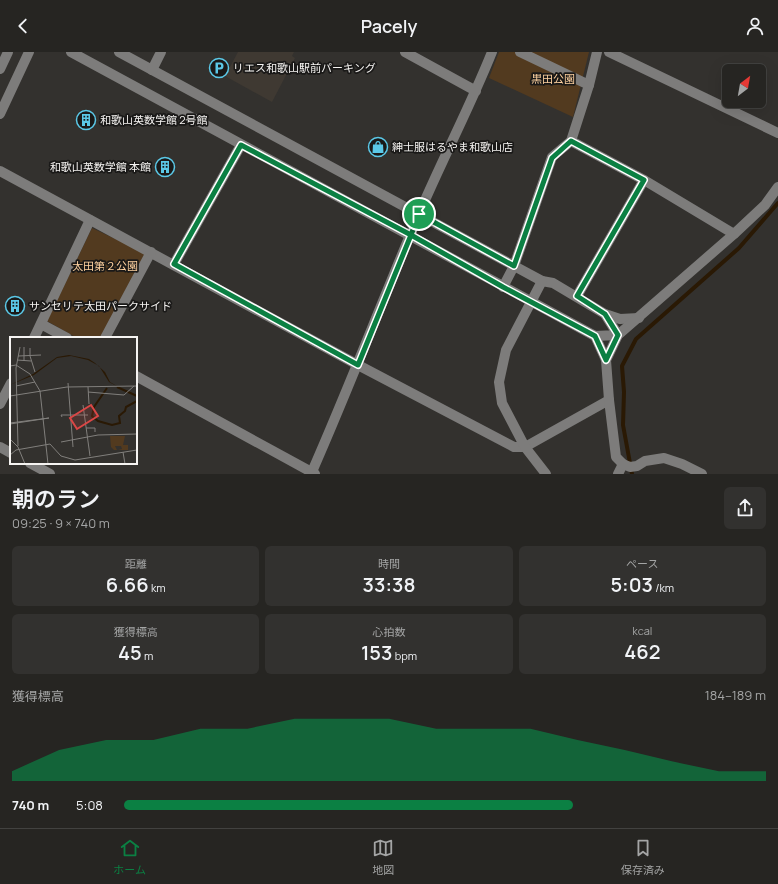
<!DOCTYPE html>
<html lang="ja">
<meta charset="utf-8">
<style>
:root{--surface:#262522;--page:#32312f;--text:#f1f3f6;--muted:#a4a5a5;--line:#424240;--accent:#0b8043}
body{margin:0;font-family:Manrope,"Noto Sans JP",sans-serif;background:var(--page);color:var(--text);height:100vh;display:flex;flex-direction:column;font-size:15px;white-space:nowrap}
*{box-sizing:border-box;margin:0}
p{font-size:13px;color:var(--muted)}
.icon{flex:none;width:22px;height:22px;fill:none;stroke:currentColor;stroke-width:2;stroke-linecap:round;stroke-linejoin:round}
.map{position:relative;height:422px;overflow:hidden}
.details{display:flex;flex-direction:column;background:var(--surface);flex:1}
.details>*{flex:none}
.needle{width:26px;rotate:31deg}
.tools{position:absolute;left:722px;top:12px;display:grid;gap:8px}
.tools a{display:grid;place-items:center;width:44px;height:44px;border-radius:6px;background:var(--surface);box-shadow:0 4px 16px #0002,0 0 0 1px var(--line);font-size:20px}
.pin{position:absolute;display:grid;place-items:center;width:34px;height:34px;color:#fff;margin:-17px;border:2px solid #fff;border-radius:50%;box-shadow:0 1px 4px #0007}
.round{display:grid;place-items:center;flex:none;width:42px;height:42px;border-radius:6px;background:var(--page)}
.head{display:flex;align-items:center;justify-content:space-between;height:68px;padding:0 12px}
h1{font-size:22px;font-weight:600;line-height:30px}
.stats{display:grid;grid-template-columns:repeat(3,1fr);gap:6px;height:68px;padding:4px 12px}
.stats div{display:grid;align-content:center;border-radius:6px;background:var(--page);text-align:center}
.stats b{font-size:20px;font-weight:600}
.stats small{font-size:11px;font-weight:400}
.stats p{font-size:11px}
.chart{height:112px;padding:8px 12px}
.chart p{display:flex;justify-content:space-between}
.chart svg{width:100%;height:72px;margin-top:4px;fill:var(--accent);opacity:.7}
ul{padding:0 12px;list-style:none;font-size:13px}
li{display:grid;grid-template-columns:64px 48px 1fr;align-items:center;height:30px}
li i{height:10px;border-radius:5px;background:var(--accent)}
header{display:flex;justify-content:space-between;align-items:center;height:52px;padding:0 12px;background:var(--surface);font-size:18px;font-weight:600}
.dock{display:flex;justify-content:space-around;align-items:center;height:56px;border-top:1px solid var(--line);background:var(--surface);font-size:11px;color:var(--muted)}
.dock a{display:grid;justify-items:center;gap:2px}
.dock .on{color:var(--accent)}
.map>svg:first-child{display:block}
.built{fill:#3f3932}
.green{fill:#523a1f}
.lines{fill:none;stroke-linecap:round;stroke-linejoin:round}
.stream{stroke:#2a1904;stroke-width:4}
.minor{stroke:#7d7c7b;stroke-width:10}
.route-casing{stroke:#fff;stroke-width:8}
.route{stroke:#0b8043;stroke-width:5}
.labels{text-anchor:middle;stroke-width:3.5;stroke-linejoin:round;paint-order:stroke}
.poi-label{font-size:11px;fill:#f6f4f2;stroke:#1a1918;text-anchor:start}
.park-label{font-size:11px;fill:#ffd2a0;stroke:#1a1918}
.inset-river{fill:none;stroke:#2a1904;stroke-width:2}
.inset-road{fill:none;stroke:#817f7c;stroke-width:1}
.view{fill:#db4746;fill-opacity:0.15;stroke:#db4746;stroke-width:2}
.inset-edge{fill:none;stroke:#f6f4f2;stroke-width:2}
</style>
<header><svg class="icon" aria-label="back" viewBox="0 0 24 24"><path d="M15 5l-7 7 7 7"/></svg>Pacely<svg class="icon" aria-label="person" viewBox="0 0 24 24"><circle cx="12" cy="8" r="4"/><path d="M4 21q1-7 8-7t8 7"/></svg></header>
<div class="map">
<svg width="778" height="422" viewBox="0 0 778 422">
<rect width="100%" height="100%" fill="#33312e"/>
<polygon class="built" points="238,0 294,0 292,4 295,6 272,50 225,24"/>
<g class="green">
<polygon points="499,0 589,0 573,65 489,26"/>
<polygon points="92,176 145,201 100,286 77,286 47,269"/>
</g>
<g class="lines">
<polyline class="stream" points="632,422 623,373 624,340 622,314 636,287 739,196 778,151"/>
<g class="minor">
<polyline points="71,0 595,284 618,283 605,262"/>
<polyline points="119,0 542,229 553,231 605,262 620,267 639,266"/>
<polyline points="405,0 476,39"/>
<polyline points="520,0 589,33"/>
<polyline points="609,0 778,81"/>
<polyline points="0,17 8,0"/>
<polyline points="152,18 161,0"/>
<polyline points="0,62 29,0"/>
<polyline points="571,89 644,128 734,182"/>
<polyline points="0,119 358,313 514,395 525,395 609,348"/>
<polyline points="174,212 241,93"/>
<polyline points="542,229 506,298 499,330 502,351 525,395 546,422"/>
<polyline points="503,235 514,214 552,105 571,89 589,33 597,0"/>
<polyline points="577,244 644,128"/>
<polyline points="41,272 67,286"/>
<polyline points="595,284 606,308"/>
<polyline points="34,286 90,168"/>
<polyline points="105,286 151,200"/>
<polyline points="136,324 315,422"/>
<polyline points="0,352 11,331"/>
<polyline points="0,395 11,401"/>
<polyline points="30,411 50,422"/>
<path d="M311,422C349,336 382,249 419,162C442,108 470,55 492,0"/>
<polyline points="618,422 623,412"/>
<polyline points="702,422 682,412 664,406 645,409 637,414 630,415 623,412 616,405 609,348 606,308 618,283 734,182 765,153 778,135"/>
</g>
</g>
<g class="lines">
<defs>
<polyline id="route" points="419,162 411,183 241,93 174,212 358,313 411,183 503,235 595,284 606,308 618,283 605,262 577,244 644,128 571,89 552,106 514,214 419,162"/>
</defs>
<use href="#route" class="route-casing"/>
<use href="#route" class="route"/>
</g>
<defs>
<symbol id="parking-ring" viewBox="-11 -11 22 22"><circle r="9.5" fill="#1a1918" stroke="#5bc8e7" stroke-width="1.5"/><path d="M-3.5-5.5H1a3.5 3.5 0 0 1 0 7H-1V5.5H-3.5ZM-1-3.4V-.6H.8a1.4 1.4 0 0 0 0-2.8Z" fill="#5bc8e7"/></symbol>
<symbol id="building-ring" viewBox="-11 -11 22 22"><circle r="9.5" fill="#1a1918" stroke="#5bc8e7" stroke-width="1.5"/><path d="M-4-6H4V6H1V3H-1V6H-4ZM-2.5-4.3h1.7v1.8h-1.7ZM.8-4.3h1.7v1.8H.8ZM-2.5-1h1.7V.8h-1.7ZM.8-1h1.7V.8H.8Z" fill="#5bc8e7"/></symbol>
<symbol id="shop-ring" viewBox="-11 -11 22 22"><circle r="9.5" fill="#1a1918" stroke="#5bc8e7" stroke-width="1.5"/><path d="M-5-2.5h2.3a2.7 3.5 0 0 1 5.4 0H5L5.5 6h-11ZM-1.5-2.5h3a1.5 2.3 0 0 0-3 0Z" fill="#5bc8e7"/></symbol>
</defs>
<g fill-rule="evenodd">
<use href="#parking-ring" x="208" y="5" width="22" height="22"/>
<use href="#building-ring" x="75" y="57" width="22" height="22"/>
<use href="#shop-ring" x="367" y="84" width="22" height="22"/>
<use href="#building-ring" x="154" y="104" width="22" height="22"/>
<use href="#building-ring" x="4" y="243" width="22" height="22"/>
</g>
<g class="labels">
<g class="poi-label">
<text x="233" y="20">リエス和歌山駅前パーキング</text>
<text x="100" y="72">和歌山英数学館 2号館</text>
<text x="392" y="99">紳士服はるやま和歌山店</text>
<text x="151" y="119" text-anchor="end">和歌山英数学館 本館</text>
<text x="29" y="258">サンセリテ太田パークサイド</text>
</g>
<g class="park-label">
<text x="553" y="31">黒田公園</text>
<text x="105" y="218">太田第２公園</text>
</g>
</g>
<g transform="translate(10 285)">
<rect width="127" height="127" fill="#33312e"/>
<path d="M100,99H115L113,108H118V113H108L112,112L111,109H105L107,113H104L101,110Z" fill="#523a1f"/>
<path d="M59,18L79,22L85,26L95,35L100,45L110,51L99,45L89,29L78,23L61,19L47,21L24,38L0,48L23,37L47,20Z" fill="#2a1904"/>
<path class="inset-river" d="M107,50L127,59M97,51L84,70L82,79L88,84L102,88L110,86L109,79L115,74L116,70L127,64"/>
<path class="inset-road" d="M20,11V19L25,35M8,19L31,18M7,23L21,24M14,24V10M0,29L6,28L20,37L30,54L38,127M58,46L63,110M6,49L25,45M78,50L79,67M78,55L114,58L124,49M0,59L57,50L127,49M73,68L80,119M52,80L51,78H78M0,86L39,81L0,87M76,91H85V95M0,102L8,110L15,127M51,105L88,98L127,97M8,109L6,31L10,10M113,115L115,127M0,118L6,113L40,107L51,119L65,123L127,113"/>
<path class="view" d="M81,68L88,79L67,92L60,81Z"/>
<rect width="127" height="127" class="inset-edge"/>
</g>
</svg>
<div class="tools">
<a><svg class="needle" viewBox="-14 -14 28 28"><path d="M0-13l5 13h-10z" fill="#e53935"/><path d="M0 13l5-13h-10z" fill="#a4a5a5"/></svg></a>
</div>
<div class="pin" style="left:419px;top:162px;background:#1e9e55"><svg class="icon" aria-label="arrive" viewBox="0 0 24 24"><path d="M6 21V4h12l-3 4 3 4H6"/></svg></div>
</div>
<section class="details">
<div class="head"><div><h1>朝のラン</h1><p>09:25 · 9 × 740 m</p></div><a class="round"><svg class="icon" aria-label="share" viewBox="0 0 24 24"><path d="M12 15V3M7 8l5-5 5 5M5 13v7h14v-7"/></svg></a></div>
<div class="stats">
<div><p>距離</p><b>6.66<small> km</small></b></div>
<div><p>時間</p><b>33:38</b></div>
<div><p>ペース</p><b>5:03<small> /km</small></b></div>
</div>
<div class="stats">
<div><p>獲得標高</p><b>45<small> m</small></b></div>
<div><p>心拍数</p><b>153<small> bpm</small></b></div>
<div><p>kcal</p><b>462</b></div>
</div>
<div class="chart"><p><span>獲得標高</span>184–189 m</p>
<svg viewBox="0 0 160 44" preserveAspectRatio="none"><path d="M0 44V38L10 25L20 19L30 19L40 12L50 12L60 6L70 6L80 6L90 12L100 12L110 12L120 19L130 25L140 32L150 38L160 38V44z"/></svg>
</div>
<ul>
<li><b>740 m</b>5:08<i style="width:70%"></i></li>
</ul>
</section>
<nav class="dock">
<a class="on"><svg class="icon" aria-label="home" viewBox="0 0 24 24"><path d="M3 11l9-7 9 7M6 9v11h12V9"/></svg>ホーム</a>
<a><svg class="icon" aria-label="map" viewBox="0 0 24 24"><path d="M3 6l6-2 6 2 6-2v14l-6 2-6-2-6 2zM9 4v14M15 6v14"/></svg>地図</a>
<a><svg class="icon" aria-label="saved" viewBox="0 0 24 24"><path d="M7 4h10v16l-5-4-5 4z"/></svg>保存済み</a>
</nav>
